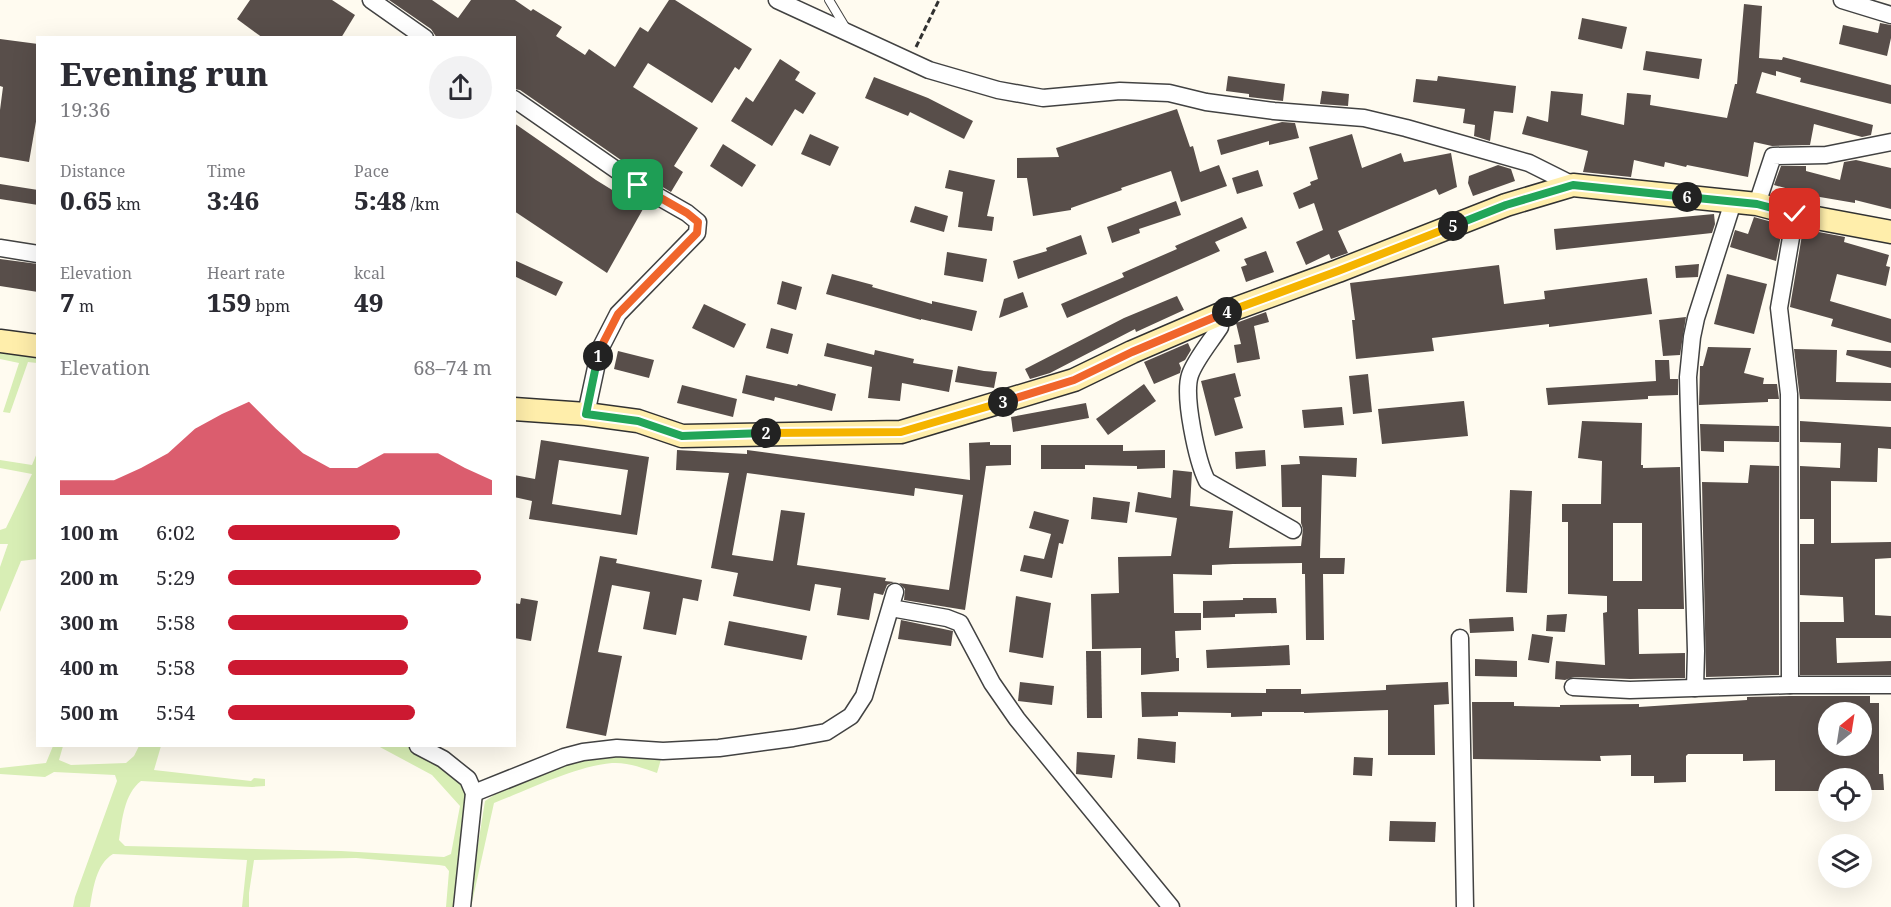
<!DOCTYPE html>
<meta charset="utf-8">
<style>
:root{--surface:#fff;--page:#f2f2f3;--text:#2b2b33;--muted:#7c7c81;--accent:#cc1931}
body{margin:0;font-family:"Noto Serif",serif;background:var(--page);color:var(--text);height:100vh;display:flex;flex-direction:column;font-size:22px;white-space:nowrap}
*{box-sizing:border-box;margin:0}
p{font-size:20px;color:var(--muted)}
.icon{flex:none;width:33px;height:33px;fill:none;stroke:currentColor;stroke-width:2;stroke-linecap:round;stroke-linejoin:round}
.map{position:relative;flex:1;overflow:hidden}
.panel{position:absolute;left:36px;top:36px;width:480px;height:711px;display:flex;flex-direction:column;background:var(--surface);border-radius:0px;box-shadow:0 6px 24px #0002}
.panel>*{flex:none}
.needle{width:39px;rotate:30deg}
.controls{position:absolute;left:1818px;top:702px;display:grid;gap:12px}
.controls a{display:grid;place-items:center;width:54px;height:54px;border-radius:50%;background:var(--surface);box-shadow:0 6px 24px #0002;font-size:30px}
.pin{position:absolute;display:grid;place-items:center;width:51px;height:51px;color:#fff;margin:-26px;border-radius:12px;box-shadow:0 3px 9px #0006}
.km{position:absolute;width:30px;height:30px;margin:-15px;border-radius:50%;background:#222;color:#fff;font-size:16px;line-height:30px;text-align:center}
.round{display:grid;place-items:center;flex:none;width:63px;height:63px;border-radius:32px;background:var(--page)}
.head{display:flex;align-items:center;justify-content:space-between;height:102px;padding:0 24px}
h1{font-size:33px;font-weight:800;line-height:45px}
.metrics{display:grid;grid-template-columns:repeat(3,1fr);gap:9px;height:102px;padding:6px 24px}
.metrics div{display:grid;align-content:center}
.metrics b{font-size:26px;font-weight:800}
.metrics small{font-size:16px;font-weight:400}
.metrics p{font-size:16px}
.chart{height:168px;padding:12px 24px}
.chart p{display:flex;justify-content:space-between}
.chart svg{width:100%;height:108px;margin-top:6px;fill:var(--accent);opacity:.7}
ul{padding:0 24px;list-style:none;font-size:20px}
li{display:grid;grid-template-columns:96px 72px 1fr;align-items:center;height:45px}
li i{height:15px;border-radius:8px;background:var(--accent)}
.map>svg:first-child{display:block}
.green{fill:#d8eeb5}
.building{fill:#584e4a;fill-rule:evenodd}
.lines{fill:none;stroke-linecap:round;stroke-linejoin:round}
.lane-casing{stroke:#424242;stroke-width:10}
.street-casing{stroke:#424242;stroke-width:19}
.secondary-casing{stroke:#313131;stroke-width:25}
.path{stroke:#313131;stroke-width:3;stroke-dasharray:6 3;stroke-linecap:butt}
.lane{stroke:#fff;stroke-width:8}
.street{stroke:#fff;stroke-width:16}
.secondary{stroke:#ffeeab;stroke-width:22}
.split-1-casing{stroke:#fff;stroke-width:12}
.split-2-casing{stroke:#fff;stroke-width:12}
.split-3-casing{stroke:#fff;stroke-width:12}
.split-4-casing{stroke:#fff;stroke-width:12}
.split-5-casing{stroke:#fff;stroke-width:12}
.split-6-casing{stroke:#fff;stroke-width:12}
.split-7-casing{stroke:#fff;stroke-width:12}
.split-1{stroke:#f0652b;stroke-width:8}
.split-2{stroke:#22a559;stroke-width:8}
.split-3{stroke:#f5b400;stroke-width:8}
.split-4{stroke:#f0652b;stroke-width:8}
.split-5{stroke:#f5b400;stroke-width:8}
.split-6{stroke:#22a559;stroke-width:8}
.split-7{stroke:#22a559;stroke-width:8}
</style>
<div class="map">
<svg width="1891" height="907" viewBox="0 0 1891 907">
<rect width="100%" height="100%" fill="#fffbf0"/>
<g class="green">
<polygon points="0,348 37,354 37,363 28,362 10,413 3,412 19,363 0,359"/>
<polygon points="37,453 38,528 36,534 37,537 37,559 21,561 0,612 0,567 8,544 0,544 0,530 6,528 32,474 0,468 0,460 32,465"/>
<path d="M53,746H63L59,760L71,765L126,763L134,756L139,746H161L154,770L251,781L254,778L265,779V786L252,787L141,781C124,794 122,820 119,840L125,846L341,851L444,857L451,854L460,806L432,775L378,746H408L443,766L461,783L467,797L455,907H446L449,871L445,866L439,865L356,858L254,860L249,893V907H242L247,860L113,854C96,864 93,889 90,907H73L75,897L117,781L115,775L54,772L45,777L0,774V768L46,763Z"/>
<path d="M621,755L662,756L657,773C643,768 628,762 612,763C576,766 528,790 494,803L471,907H468L485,801L506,787L579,760Z"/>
</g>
<g class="building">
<polygon points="250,0 332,0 355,15 341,38 263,38 237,19"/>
<polygon points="389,0 432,0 458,18 471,0 515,0 531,11 533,9 562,27 556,36 585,55 589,49 615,67 640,27 648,32 669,0 675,0 752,49 739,70 735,67 712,103 648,63 633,87 698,128 674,166 683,172 671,192 644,176 520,90 514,89 514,38 437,38 431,29"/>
<polygon points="1744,4 1762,6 1759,58 1782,60 1783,57 1891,85 1891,104 1800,82 1801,78 1776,71 1776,76 1762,72 1756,93 1873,125 1871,135 1862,137 1814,124 1810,145 1772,146 1754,142 1748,177 1687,165 1686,167 1665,162 1664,167 1634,160 1631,177 1583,172 1588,151 1522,134 1527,116 1548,122 1551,91 1583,94 1581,115 1624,125 1627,93 1651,95 1650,105 1727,118 1735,84 1737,84"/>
<polygon points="1582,18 1627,27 1622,49 1578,39"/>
<polygon points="1880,23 1891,25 1891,38 1887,56 1839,44 1843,25 1878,33"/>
<polygon points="0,39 38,44 38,110 29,162 0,157 0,110 3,87 0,86"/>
<polygon points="1646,51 1702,59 1699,79 1643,70"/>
<polygon points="780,59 800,72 795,80 816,93 803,114 795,109 772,146 731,121 746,97 753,102"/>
<polygon points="1228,76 1285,84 1283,101 1249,97 1249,94 1226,91"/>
<polygon points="1438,76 1516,86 1513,113 1494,111 1490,141 1474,136 1475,125 1463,123 1465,109 1413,102 1416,79 1437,81"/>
<polygon points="874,77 928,98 973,121 964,139 910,112 908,116 865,98"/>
<polygon points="1322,91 1349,94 1348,106 1320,104"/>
<polygon points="1177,109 1190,147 1193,146 1200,172 1219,165 1227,186 1181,202 1171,171 1121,188 1122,190 1071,208 1071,210 1033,216 1027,178 1017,178 1017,158 1059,157 1056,148"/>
<polygon points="1282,122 1295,123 1299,138 1269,145 1269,141 1221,155 1217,140"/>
<polygon points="514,123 596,180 643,209 607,273 514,211"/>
<polygon points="810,134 839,147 830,166 801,154"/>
<polygon points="1352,134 1362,168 1401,153 1404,162 1451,153 1457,187 1439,195 1436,189 1338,231 1348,253 1331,259 1329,254 1306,265 1296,242 1323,230 1314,203 1299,209 1293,193 1311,185 1310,182 1318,179 1309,147"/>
<polygon points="723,144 756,165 742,187 710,166"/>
<polygon points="1856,160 1891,168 1891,209 1855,200 1855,203 1814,196 1774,185 1781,166 1806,166 1806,171 1840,180 1844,162"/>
<polygon points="1498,165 1511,169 1515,181 1473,196 1468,183 1469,176"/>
<polygon points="949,170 995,180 987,216 994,217 992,231 958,227 963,192 945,188"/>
<polygon points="1258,170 1263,186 1237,194 1232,178"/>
<polygon points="0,184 38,190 38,205 0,199"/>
<polygon points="1176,201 1181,215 1139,229 1140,233 1112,243 1107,227"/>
<polygon points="915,206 948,216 944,232 910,222"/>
<polygon points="1714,214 1715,224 1712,233 1556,250 1554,229"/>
<polygon points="1242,217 1247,228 1215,242 1220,251 1067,318 1061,304 1124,277 1122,273 1177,249 1175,246"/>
<polygon points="1754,217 1783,225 1776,261 1730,247 1735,230 1748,234"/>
<polygon points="1803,229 1845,237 1844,242 1889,255 1886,266 1890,267 1886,286 1837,274 1830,301 1891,319 1891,343 1831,326 1833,319 1790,307"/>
<polygon points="1081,235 1087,254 1018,279 1013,261 1047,251 1046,248"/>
<polygon points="1266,251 1274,272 1246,282 1241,267 1247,265 1244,259"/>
<polygon points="947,252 987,259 983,282 944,275"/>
<polygon points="0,259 38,264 38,292 0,286"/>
<polygon points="514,260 563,282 556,296 514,276"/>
<polygon points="1699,264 1698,277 1676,278 1675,266"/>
<polygon points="1499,265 1504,304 1545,299 1544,291 1647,278 1652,314 1549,327 1549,324 1432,338 1434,351 1356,359 1352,320 1355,320 1350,283"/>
<polygon points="832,274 873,285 872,287 932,304 932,301 977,311 972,331 921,319 921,320 826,294"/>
<polygon points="1727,274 1767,284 1754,334 1714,324"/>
<polygon points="782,281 802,287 796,310 777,304"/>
<polygon points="1023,292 1028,307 999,318 1004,299"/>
<polygon points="1177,296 1184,310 1136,332 1135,329 1050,373 1030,379 1025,369 1124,318"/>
<polygon points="704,304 746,324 734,348 692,328"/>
<polygon points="1266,312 1269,322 1254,326 1260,359 1237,363 1234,345 1241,344 1236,323"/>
<polygon points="1686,317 1680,355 1663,356 1659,320"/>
<polygon points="771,328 793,334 788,354 766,348"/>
<polygon points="827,343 874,355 875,350 914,359 913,363 953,370 949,392 902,383 900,401 868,398 872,367 824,356"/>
<polygon points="1188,343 1191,350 1185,360 1179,363 1181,368 1180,373 1154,384 1144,362"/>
<polygon points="1708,347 1751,348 1744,373 1764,378 1763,384 1777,384 1779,399 1768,399 1768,402 1699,405 1700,366 1703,366"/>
<polygon points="1794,349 1837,350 1836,382 1891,383 1891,401 1800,399"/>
<polygon points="1847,350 1891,351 1891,368 1846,355"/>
<polygon points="618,351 654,360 649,378 614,369"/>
<polygon points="1655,360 1669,360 1670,379 1678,379 1678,395 1648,396 1648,399 1548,405 1546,388 1656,381"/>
<polygon points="958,366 984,371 997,372 994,388 955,382"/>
<polygon points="1235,373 1241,396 1234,398 1243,428 1215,436 1201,381"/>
<polygon points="1368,374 1372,412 1353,414 1349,376"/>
<polygon points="746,375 797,386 798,384 836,394 832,411 775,397 774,401 742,393"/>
<polygon points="1144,384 1156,401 1108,435 1096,419"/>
<polygon points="682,385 737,399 733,417 677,403"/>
<polygon points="1464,401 1468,436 1382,444 1378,409"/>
<polygon points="1086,403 1089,418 1013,432 1011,417"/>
<polygon points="1342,407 1344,425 1304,428 1302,410"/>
<path d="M1582,421L1642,423L1641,465H1643V468L1680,467L1684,609H1638L1639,654L1685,653V678L1630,679L1574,677L1565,680L1555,679L1556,661L1605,665L1603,613L1607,612V596L1568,594V522H1562V504H1601L1602,461L1578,458ZM1613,523H1642V581H1613Z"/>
<polygon points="1800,421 1891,427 1891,449 1878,448 1877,482 1831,481 1831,543 1891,542 1891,558 1875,559 1875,615 1891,616 1891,638 1836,638 1837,663 1891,661 1891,675 1800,675 1800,622 1844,622 1843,597 1800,595 1800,544 1814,544 1814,519 1800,519 1800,466 1840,468 1841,443 1800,442"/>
<polygon points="1700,424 1779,426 1779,442 1724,441 1724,452 1701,451"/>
<path d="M541,440L649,457L637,535L529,519L532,501L514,497V475L535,479ZM559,460L628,470L621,515L552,504Z"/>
<polygon points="990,442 990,445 1011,445 1011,465 986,466 965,610 904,600 905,589 899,583 949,590 963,495 915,488 914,496 747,473 732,555 773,561 781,510 805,513 797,565 886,578 885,581 894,582 887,585 883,595 874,593 869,620 837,615 841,588 815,584 810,611 733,596 738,573 711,568 729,473 676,470 677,450 747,454 747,450 970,480 969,443"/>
<polygon points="1041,445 1123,445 1123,451 1165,450 1165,468 1137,469 1137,466 1085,465 1085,469 1041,469"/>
<polygon points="1265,450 1266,466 1236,469 1235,452"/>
<polygon points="1299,456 1357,458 1356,477 1322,475 1320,558 1345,558 1344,574 1323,574 1324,640 1306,640 1305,574 1302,574 1302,563 1233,564 1212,565 1212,575 1173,574 1174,613 1201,613 1201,630 1175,631 1176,658 1179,658 1179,671 1141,675 1141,648 1092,649 1091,594 1119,593 1118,557 1171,556 1177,518 1135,512 1138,492 1171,498 1173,470 1192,472 1190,506 1233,511 1229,548 1301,546 1303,529 1301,523 1301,507 1282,507 1281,465 1300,464"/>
<polygon points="1750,465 1779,466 1779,675 1706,677 1702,482 1748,483"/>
<polygon points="1510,490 1532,491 1527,593 1506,592"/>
<polygon points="1093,497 1130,502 1127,523 1091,519"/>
<polygon points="1034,511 1069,520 1063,544 1059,543 1052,578 1020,571 1024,555 1044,559 1051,534 1029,528"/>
<polygon points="600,556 617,559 616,563 702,580 698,601 683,598 676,635 643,629 650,592 612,585 598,652 622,656 606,736 566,728"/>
<polygon points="1016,596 1051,603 1043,658 1009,652"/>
<polygon points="521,598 538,601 531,641 514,638 514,603 520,604"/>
<polygon points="1243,598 1276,598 1277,613 1235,614 1235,617 1203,618 1203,601 1243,600"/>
<polygon points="1567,614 1565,632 1546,631 1547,615"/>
<polygon points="1513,617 1514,631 1470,633 1469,619"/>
<polygon points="901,620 953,631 951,646 898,639"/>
<polygon points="729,621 807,636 802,660 724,645"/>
<polygon points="1532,634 1553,637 1549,663 1528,660"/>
<polygon points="1289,645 1290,665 1207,668 1206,650"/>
<polygon points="1086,651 1101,651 1102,718 1087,718"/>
<polygon points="1475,659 1517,661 1517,677 1475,676"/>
<polygon points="1020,682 1054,686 1052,705 1018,701"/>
<polygon points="1448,682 1449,704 1434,705 1435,755 1388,755 1388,710 1304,713 1304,712 1262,712 1262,716 1231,717 1231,713 1178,712 1178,716 1142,717 1141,692 1266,693 1266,689 1301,689 1301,694 1386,690 1386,685"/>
<path d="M1790,696H1870V703H1879V774H1883L1884,790H1862V778H1828V791H1775V760L1743,761V754H1688L1686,756V782L1654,783V776H1631V755L1600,756L1601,761L1473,759L1472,702H1514V706L1560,707V705L1639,704V707L1747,700V697ZM1828,712H1862V746H1828Z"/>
<polygon points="1138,738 1176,742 1175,763 1137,759"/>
<polygon points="1077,752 1115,755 1112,778 1076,774"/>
<polygon points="1354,757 1373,758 1372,776 1353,775"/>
<polygon points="1390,821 1436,822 1435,842 1389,841"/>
</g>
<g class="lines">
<defs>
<polyline id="lane" points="829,0 847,30"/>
<g id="street">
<polyline points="371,0 425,38"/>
<polyline points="777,0 929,70 998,90 1043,98 1120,91 1169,93 1206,102 1274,111 1364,118 1406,128 1529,163 1573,185"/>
<polyline points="1842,0 1891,15"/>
<polyline points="514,99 638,185 687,213 698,222 697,233 618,314 600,349 586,414"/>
<polyline points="1757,204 1773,156 1826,155 1891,142"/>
<polyline points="0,248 38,254"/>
<path d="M1218,315L1220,327C1211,341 1195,360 1190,375C1183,396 1197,461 1207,481L1293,530"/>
<polyline points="891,608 947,618 960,623 992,683 1017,719 1171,907"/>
<polyline points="1460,638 1465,907"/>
<polyline points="1790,685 1789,394 1779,308 1795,214"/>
<polyline points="1573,687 1630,690 1790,685 1891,685"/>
<polyline points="1695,688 1696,651 1688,377 1692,337 1696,318 1733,202"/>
<polyline points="418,746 443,759 468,779 474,793 462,907"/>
<polyline points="474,793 564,757 583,752 617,748 663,751 719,748 793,738 826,732 851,716 864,696 895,592"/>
</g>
<g id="secondary">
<polyline points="0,341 38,346"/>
<polyline points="514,409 586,414 638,421 682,436 901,432 1074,380 1132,352 1218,315 1338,271 1506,205 1573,185 1757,204 1795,214 1891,232"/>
</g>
</defs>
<use href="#lane" class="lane-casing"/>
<use href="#street" class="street-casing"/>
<use href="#secondary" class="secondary-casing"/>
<polyline class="path" points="916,47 939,0"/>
<use href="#lane" class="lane"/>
<use href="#street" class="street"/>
<use href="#secondary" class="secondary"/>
</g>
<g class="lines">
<defs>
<polyline id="split-1" points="598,356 600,349 618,314 697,233 698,222 687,213 638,185"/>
<polyline id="split-2" points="598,356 586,414 638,421 682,436 766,433"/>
<polyline id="split-3" points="766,433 901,432 1003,402"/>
<polyline id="split-4" points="1003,402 1074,380 1132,352 1227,312"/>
<polyline id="split-5" points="1227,312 1338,271 1453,226"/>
<polyline id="split-6" points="1453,226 1506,205 1573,185 1687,197"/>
<polyline id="split-7" points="1687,197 1757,204 1795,214"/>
</defs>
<use href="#split-1" class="split-1-casing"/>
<use href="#split-2" class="split-2-casing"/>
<use href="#split-3" class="split-3-casing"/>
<use href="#split-4" class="split-4-casing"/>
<use href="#split-5" class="split-5-casing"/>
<use href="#split-6" class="split-6-casing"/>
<use href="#split-7" class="split-7-casing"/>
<use href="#split-1" class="split-1"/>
<use href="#split-2" class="split-2"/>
<use href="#split-3" class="split-3"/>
<use href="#split-4" class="split-4"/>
<use href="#split-5" class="split-5"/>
<use href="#split-6" class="split-6"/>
<use href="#split-7" class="split-7"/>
</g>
</svg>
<div class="controls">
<a><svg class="needle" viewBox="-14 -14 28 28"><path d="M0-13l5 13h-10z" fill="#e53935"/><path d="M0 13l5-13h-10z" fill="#7c7c81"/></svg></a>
<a><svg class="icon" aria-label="locate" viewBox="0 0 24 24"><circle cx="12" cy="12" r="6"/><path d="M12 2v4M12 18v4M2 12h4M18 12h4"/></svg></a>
<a><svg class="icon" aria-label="layers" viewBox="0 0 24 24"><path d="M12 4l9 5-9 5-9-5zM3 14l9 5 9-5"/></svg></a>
</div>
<div class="pin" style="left:638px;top:185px;background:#1e9e55"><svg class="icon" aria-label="arrive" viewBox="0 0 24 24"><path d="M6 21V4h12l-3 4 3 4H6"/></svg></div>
<div class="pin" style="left:1795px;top:214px;background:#d93025"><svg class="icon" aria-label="check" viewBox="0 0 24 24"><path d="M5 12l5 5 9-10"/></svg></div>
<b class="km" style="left:598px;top:356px">1</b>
<b class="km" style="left:766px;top:433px">2</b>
<b class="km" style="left:1003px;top:402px">3</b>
<b class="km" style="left:1227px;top:312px">4</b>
<b class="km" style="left:1453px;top:226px">5</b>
<b class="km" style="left:1687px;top:197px">6</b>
<section class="panel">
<div class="head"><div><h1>Evening run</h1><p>19:36</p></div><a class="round"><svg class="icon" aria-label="share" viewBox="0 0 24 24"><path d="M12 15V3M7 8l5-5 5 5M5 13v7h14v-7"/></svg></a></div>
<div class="metrics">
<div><p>Distance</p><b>0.65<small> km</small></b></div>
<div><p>Time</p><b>3:46</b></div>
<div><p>Pace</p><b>5:48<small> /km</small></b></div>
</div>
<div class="metrics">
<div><p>Elevation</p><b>7<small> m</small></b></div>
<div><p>Heart rate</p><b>159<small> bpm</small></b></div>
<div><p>kcal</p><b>49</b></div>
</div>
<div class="chart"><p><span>Elevation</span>68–74 m</p>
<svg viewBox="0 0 160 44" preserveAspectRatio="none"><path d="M0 44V38L10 38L20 38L30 33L40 27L50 17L60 11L70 6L80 17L90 27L100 33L110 33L120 27L130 27L140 27L150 33L160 38V44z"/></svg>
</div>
<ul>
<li><b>100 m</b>6:02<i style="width:65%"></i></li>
<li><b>200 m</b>5:29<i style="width:96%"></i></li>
<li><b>300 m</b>5:58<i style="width:68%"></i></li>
<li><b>400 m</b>5:58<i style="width:68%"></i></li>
<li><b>500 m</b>5:54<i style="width:71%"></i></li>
</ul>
</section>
</div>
